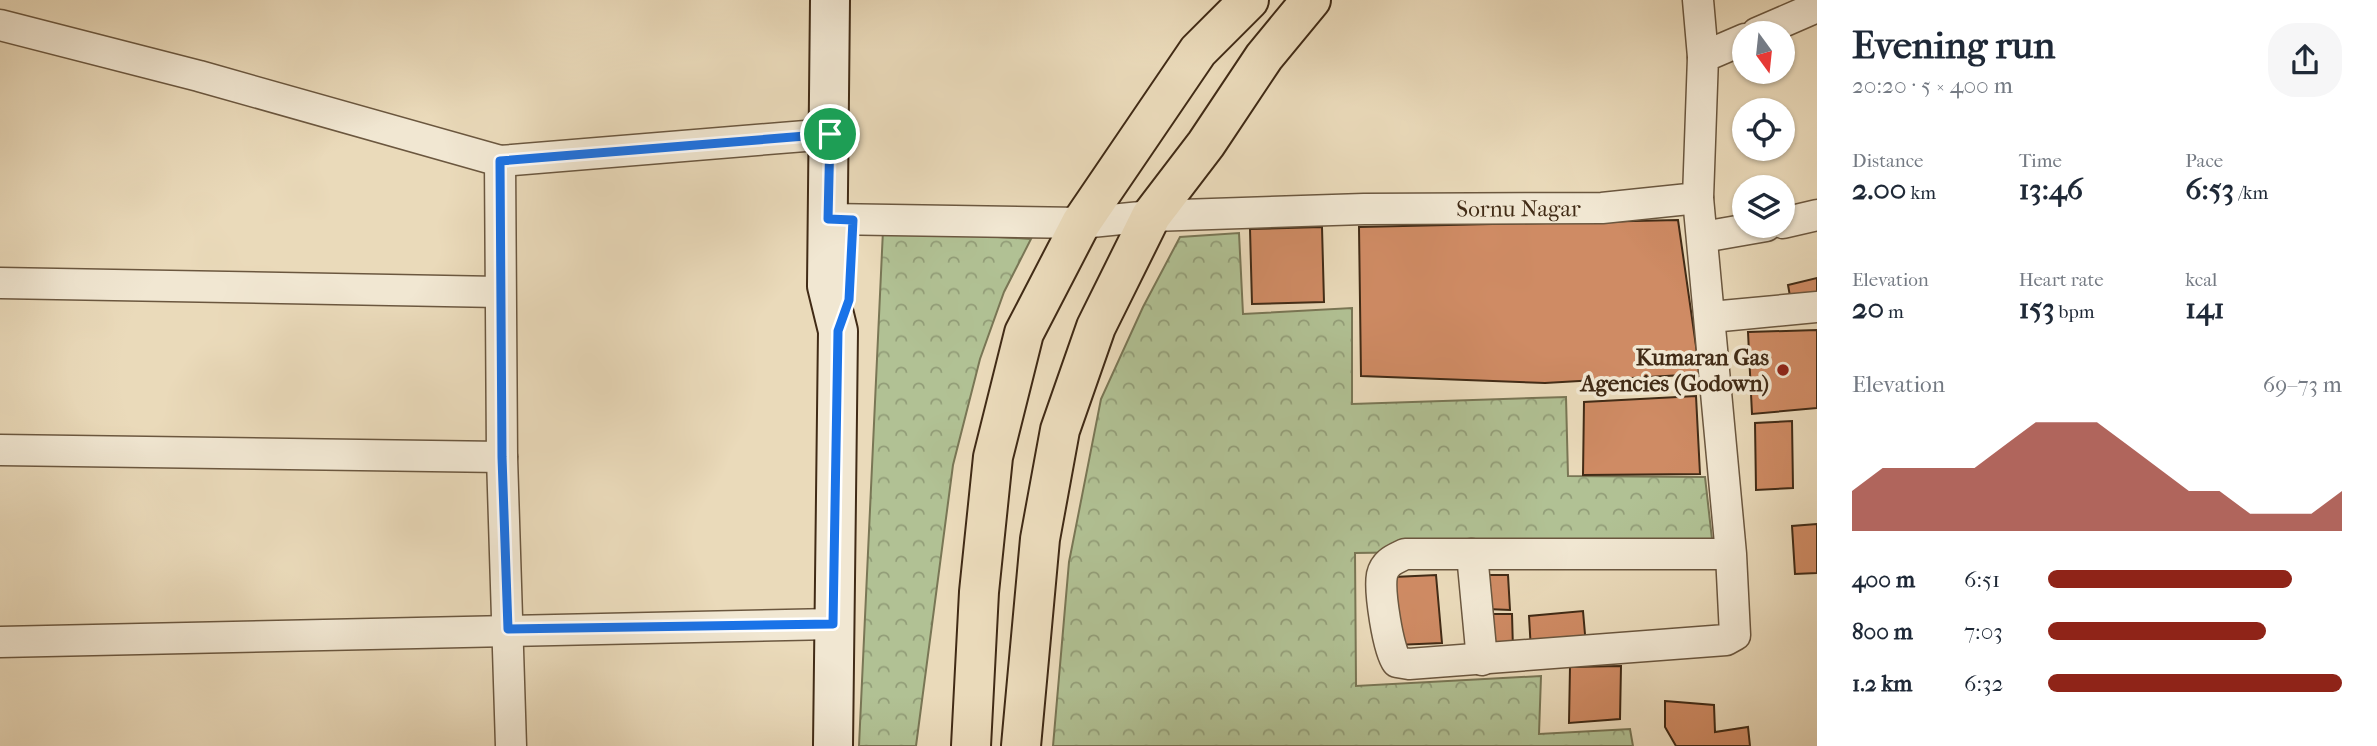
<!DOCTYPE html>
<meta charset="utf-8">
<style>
:root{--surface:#fff;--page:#f6f6f7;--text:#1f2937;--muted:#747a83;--accent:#8f2418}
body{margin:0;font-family:"IM FELL French Canon",serif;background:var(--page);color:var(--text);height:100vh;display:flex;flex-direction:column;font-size:26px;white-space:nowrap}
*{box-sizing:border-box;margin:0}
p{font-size:23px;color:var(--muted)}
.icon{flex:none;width:38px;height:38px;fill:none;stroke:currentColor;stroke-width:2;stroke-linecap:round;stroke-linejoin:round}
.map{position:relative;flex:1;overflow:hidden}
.details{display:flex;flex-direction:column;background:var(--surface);width:560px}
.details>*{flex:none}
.needle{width:46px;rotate:165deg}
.controls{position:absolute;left:1732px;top:21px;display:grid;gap:14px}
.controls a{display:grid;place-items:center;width:63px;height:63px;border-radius:50%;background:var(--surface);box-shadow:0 2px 5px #0004;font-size:35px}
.pin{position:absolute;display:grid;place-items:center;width:60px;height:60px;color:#fff;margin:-30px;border:4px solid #fff;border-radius:50%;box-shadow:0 2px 7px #0007}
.round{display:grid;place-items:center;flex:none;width:74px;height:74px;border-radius:28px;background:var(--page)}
.headline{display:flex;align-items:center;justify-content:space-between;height:119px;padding:0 35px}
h1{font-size:38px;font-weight:800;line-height:52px}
.figures{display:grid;grid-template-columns:repeat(3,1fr);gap:10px;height:119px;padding:7px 35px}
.figures div{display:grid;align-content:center}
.figures b{font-size:30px;font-weight:800}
.figures small{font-size:19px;font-weight:400}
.figures p{font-size:19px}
.chart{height:196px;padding:14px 35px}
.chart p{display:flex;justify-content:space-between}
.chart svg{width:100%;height:126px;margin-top:7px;fill:var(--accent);opacity:.7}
ul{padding:0 35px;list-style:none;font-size:23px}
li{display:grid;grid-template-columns:112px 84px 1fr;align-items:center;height:52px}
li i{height:18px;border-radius:9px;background:var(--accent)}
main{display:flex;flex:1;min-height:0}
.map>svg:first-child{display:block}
.forest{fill:url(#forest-crowns);stroke:#797655;stroke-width:2}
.building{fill:#cf8b64;stroke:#412b16;stroke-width:2}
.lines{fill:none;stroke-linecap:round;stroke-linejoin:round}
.street-casing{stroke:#6b573f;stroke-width:33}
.secondary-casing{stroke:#412b16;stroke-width:42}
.highway-casing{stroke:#412b16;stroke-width:42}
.street{stroke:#f1e7d2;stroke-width:30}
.secondary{stroke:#f1e7d2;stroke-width:38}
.highway{stroke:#eadaba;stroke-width:38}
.route-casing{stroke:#fff;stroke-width:14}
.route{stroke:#1a73e8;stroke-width:9}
.poi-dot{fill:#8f2418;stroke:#f1e7d2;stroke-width:2.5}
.labels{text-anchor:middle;stroke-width:7;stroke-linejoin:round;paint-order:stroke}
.street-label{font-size:23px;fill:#412b16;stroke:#f1e7d2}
.poi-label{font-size:23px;font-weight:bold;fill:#412b16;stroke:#f1e7d2;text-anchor:end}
</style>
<main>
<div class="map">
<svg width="1817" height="746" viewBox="0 0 1817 746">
<defs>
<pattern id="forest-crowns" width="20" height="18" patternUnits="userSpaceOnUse" patternTransform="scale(1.75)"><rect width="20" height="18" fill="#b1c194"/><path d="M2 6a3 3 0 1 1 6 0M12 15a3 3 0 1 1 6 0" fill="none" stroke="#929d78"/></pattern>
</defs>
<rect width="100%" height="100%" fill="#eadaba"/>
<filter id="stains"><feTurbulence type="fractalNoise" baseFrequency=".00286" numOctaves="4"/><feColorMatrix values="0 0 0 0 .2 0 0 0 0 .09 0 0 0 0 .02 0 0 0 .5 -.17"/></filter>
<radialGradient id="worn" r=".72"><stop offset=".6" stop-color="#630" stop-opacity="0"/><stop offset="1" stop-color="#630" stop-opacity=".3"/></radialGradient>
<g class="forest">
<polygon points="883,230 1031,239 1004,292 980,359 953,465 916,746 859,746"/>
<polygon points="1239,233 1243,314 1352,308 1352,404 1566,397 1568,476 1705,477 1713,548 1355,553 1356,686 1541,676 1539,734 1630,729 1633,746 1053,746 1069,562 1101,399 1143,307 1180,237"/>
</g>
<g class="building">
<polygon points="1678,220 1700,374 1545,383 1361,376 1359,227"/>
<polygon points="1322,227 1324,302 1252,304 1250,229"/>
<polygon points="1817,278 1817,299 1791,302 1788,285"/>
<polygon points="1817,330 1817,408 1752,414 1748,332"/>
<polygon points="1696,396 1700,474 1583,475 1584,402"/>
<polygon points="1792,421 1793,488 1756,490 1755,423"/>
<polygon points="1817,524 1817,573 1795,574 1792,526"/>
<polygon points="1436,575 1442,643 1396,645 1394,577"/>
<polygon points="1485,575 1508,575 1510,610 1487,609"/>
<polygon points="1583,611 1586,646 1531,651 1529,616"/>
<polygon points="1485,614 1512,614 1513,650 1487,650"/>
<polygon points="1621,666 1620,719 1569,723 1570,667"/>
<polygon points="1665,701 1714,705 1715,732 1748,727 1750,746 1676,746 1665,727"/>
</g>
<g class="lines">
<defs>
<g id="street">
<polyline points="1698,0 1703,57"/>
<polyline points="0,25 199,76 500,161 502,457 511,746"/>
<polyline points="1757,33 1817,7"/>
<polyline points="500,161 830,134"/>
<path d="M1698,198L1731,554L1735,635L1726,640L1409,664L1397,662C1388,650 1379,591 1382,575C1385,562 1395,559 1405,554H1731"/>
<path id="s1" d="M828,219L1081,223L1151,216L1364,209L1602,208L1698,198L1703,57L1745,39"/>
<polyline points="1783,223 1817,215"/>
<polyline points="1703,237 1766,226"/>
<polyline points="0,283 499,292"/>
<polyline points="1711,317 1817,307"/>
<polyline points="0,450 502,457"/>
<polyline points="1472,554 1482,660"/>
<polyline points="0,642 833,624"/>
</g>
<polyline id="secondary" points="830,0 827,286 838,331 833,746"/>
<g id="highway">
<polyline points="971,746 979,592 993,457 1024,333 1081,223 1198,51 1249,0"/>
<polyline points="1021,746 1040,539 1060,430 1096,327 1151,216 1206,144 1264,57 1311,0"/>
</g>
</defs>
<use href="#street" class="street-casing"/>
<use href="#secondary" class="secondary-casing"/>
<use href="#highway" class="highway-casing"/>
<use href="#street" class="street"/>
<use href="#secondary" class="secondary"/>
<use href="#highway" class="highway"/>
</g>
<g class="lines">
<defs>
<polygon id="route" points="830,134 828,219 853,220 849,300 838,331 833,624 508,629 502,457 500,161"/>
</defs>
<use href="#route" class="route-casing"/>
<use href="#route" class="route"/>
</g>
<circle class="poi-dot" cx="1783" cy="370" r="7"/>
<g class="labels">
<g class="street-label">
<text dy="8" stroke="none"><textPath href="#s1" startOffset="691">Sornu Nagar</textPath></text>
</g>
<g class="poi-label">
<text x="1769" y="365">Kumaran Gas<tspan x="1769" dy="26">Agencies (Godown)</tspan></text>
</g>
</g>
<rect width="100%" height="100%" filter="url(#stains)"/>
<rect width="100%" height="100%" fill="url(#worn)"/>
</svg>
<div class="controls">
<a><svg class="needle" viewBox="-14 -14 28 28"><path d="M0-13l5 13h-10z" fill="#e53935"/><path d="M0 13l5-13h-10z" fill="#747a83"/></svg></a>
<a><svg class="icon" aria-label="locate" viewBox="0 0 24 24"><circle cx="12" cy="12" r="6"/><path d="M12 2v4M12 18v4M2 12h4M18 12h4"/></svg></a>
<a><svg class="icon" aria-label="layers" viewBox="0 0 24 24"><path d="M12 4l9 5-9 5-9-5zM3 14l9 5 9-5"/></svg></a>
</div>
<div class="pin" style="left:830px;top:134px;background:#1e9e55"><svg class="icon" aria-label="arrive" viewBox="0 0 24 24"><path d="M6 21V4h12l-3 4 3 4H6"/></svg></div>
</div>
<section class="details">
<div class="headline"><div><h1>Evening run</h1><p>20:20 · 5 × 400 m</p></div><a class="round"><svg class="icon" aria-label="share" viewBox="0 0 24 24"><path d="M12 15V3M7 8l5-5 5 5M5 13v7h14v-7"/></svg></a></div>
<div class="figures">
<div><p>Distance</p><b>2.00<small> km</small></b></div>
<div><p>Time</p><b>13:46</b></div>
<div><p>Pace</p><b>6:53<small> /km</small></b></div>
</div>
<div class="figures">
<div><p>Elevation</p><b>20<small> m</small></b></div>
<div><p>Heart rate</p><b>153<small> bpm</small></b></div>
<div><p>kcal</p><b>141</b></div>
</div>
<div class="chart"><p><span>Elevation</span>69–73 m</p>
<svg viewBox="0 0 160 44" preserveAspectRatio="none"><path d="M0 44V30L10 22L20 22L30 22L40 22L50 14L60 6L70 6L80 6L90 14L100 22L110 30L120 30L130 38L140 38L150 38L160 30V44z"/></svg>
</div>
<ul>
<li><b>400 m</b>6:51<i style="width:83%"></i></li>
<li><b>800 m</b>7:03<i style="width:74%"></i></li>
<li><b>1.2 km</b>6:32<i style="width:100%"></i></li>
</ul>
</section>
</main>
